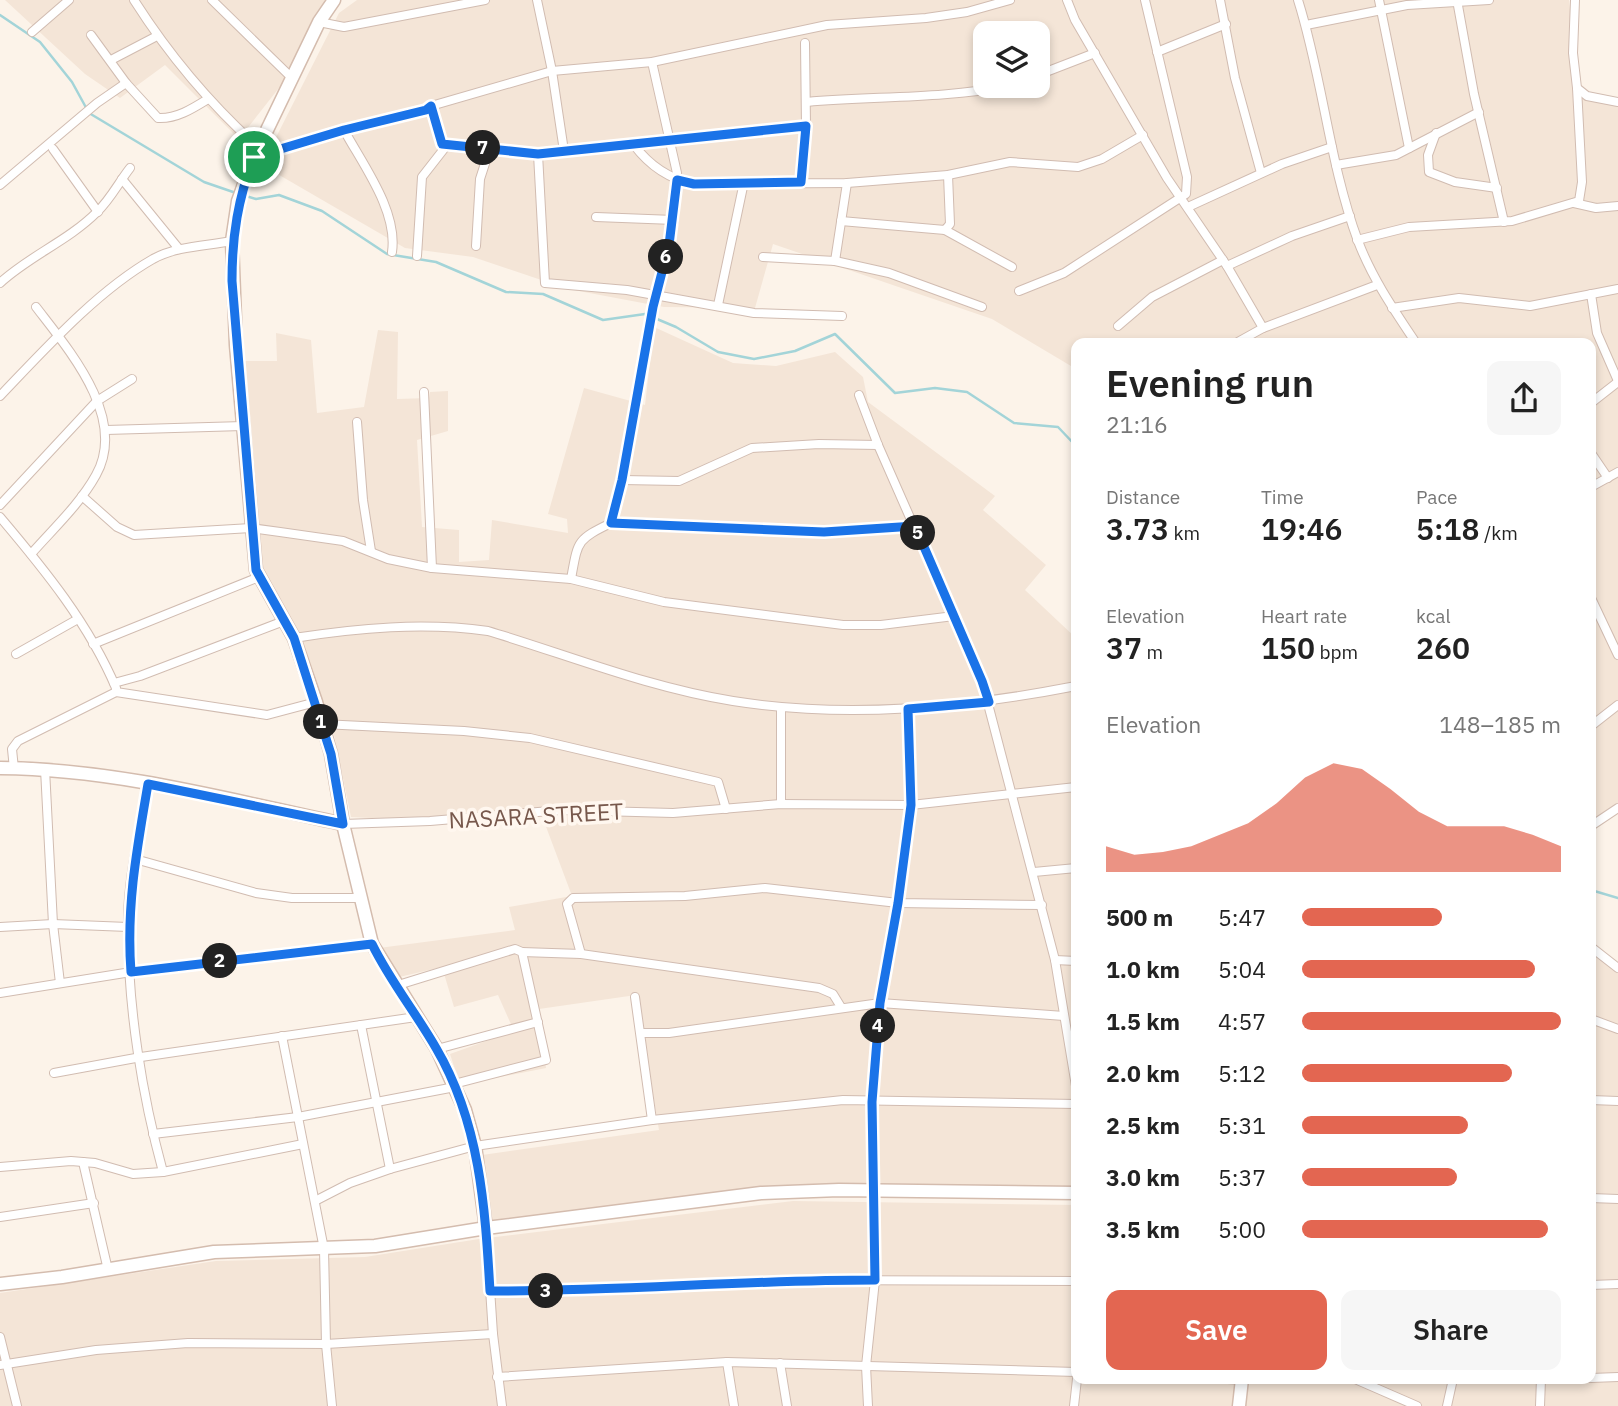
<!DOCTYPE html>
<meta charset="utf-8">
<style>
:root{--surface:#fff;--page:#f6f6f6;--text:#222;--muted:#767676;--accent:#e36651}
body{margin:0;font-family:"IBM Plex Sans",sans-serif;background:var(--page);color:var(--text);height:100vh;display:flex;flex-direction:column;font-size:26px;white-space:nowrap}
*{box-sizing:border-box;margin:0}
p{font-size:23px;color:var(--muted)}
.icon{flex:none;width:38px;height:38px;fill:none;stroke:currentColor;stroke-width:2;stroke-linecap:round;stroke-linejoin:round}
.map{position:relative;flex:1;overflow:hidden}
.drawer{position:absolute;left:1071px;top:338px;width:525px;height:1046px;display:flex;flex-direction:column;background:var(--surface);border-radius:14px;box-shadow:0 4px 10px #0003}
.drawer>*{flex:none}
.tools{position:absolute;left:973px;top:21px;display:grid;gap:14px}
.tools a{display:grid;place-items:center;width:77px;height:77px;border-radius:14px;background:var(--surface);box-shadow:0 4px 10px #0003;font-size:35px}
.pin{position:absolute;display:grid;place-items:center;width:60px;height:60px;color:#fff;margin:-30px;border:4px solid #fff;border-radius:50%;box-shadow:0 2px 7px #0007}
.km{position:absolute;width:35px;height:35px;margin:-18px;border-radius:50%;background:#222;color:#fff;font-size:19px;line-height:35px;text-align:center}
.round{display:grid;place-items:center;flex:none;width:74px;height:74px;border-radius:14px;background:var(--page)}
.headline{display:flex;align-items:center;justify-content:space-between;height:119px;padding:0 35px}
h1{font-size:38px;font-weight:600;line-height:52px}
.figures{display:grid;grid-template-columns:repeat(3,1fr);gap:10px;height:119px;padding:7px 35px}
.figures div{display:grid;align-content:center}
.figures b{font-size:30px;font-weight:600}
.figures small{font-size:19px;font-weight:400}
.figures p{font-size:19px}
.chart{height:196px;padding:14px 35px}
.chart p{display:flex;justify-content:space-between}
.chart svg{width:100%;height:126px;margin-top:7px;fill:var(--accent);opacity:.7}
.button{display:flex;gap:14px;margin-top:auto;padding:14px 35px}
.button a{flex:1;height:80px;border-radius:14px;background:var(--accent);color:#fff;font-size:28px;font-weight:600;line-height:80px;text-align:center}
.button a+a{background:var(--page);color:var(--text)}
ul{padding:0 35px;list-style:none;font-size:23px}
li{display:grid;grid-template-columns:112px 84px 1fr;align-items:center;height:52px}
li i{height:18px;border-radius:9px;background:var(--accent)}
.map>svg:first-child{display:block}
.residential{fill:#f4e5d7;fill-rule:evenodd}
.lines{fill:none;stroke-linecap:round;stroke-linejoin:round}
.stream{stroke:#a3d4d8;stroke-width:2.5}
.street-casing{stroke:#d1bcb1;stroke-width:10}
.secondary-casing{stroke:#d4bcae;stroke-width:15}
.street{stroke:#fff;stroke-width:8}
.secondary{stroke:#fff;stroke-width:12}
.route-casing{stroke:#fff;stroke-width:14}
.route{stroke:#1a73e8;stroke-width:9}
.labels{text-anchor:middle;stroke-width:7;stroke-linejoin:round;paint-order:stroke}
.street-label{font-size:23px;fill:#77584c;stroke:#fff7ef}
</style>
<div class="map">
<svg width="1618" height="1406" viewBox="0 0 1618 1406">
<rect width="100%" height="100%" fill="#fcf3e9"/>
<g class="residential">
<polygon points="5,0 325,0 286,79 239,139 165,65 120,98 85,74"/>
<path d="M357,0H1569L1579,99L1618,105V803L1591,820V343H1076V369L992,319L773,244L755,308L664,307L568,289L473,257L405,248L262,165L339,13ZM985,33H1038V86H985Z"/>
<polygon points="654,327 733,363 776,366 835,352 863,377 868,402 995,496 983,510 1046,565 1025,590 1076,638 1076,1189 865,1186 493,1224 482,1155 659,1130 636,995 539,1009 546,1068 460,1085 450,1054 514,1031 498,995 454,1007 442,967 395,978 379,948 515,930 509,907 572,896 539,808 486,814 390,819 351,817 334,735 302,646 262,573 245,361 277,361 276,333 311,340 317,413 364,407 378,330 398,332 397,399 429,398 430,392 448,391 448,431 417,440 422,527 459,530 459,562 489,560 492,520 568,533 567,519 548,514 584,388 645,405"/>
<polygon points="1591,948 1618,970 1618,1406 1246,1406 1248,1379 1591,1379"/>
<polygon points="793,1201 1076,1205 1076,1379 1236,1379 1235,1406 0,1406 0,1293 216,1261 365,1257 479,1239"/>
</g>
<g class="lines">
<g class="stream">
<polyline points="0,15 40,42 72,82 89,113 204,182 236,193"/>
<polyline points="246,196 256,199 279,195 322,211 387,254 436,262 506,292 543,294 603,320 645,314 676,327 718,352 754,359 795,351 835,334 895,393 935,388 967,392 1014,423 1058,427 1076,446"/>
<polyline points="1591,890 1618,898"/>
</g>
<defs>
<g id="street">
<path d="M134,0C169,55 210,104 259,148"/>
<polyline points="212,0 293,79"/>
<polyline points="537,0 552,71 564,151"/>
<polyline points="1067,0 1075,20 1167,178 1227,266 1263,328"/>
<polyline points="1220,0 1235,78 1261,173"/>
<path d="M1298,0C1323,79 1329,163 1358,241C1372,278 1394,310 1416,343"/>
<polyline points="1379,0 1409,148"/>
<polyline points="1457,0 1474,94 1504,222"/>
<polyline points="1575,0 1573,53 1577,88 1587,96 1618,102"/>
<polyline points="319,22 344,27 485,0"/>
<polyline points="1306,25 1407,5 1489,0"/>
<polyline points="32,32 69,0"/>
<path d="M91,35L126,83L158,118C176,119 192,109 208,99"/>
<polyline points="1157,52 1226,24"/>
<polyline points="111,60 157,36"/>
<polyline points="1038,75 1095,53"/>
<path d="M807,102C874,96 942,99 1008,86"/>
<polyline points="431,106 442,144 538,154 806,126"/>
<path d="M344,130C363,165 398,211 392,252"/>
<polyline points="1436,133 1428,155 1429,172 1455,182 1497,188"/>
<path d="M634,145C649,165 669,179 694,184L847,183L948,175L1010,162L1078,167L1102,159L1143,135"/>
<polyline points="53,149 98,212"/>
<polyline points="538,154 545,283 627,290 754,313 842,316"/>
<polyline points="254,157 344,130 427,110 431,106 552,71 652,62 827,25 926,18 967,12 1010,0"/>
<polyline points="1336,165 1396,155 1479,112"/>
<polyline points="122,179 179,249"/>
<polyline points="801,182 806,126 805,43"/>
<polyline points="0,185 97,103 126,83"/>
<polyline points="1574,203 1596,208 1618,206"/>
<polyline points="1188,207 1282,164 1332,147"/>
<polyline points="596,217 674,220"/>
<polyline points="841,221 945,230 950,224 948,175"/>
<polyline points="945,230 1012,267"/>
<polyline points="1357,240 1409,227 1512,221 1579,201 1582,182 1577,88"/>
<polyline points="476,246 480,179 490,148"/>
<polyline points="417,256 422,177 447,145"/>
<polyline points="763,257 835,261 889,273 982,307"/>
<polyline points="835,261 847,183"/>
<polyline points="1227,266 1292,236 1350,216"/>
<path d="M0,283C29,256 68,241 97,212C110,200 119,182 130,168"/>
<polyline points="1019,291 1064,273 1186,194 1187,177 1145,0"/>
<polyline points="1591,294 1597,333 1618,381"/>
<polyline points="718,305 744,182"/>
<polyline points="1392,308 1459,298 1530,306 1618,289"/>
<polyline points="1118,326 1152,297 1223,260"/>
<polyline points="1236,343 1263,328 1377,285"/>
<polyline points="424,392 432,568"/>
<polyline points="859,395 878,445 982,681 1055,960 1076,1086"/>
<path d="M0,396C45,349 97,291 153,259C177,246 206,246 232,241"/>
<polyline points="1591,403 1618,382"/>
<polyline points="357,422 363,500 371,551"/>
<polyline points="106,430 243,426"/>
<polyline points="1591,453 1608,478"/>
<polyline points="622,480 679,481 752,448 819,444 878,445"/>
<polyline points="1591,487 1618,472"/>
<polyline points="82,496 117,527 134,535 251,528 280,532 343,541 388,559 432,568 571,579 664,602 843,625 881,625 954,616"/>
<polyline points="0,505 97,401 132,379"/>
<path d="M0,517C44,569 89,624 116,688V692L18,741L12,749L14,769"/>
<polyline points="611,523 622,480 653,307 674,220 677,173 652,62"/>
<path d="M31,554C53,529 80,504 96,475C128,418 69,350 36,307"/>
<path d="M571,579C578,541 576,540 611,523L824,532L915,526"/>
<polyline points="1591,598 1618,655"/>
<path d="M294,638C358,628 423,622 488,631C568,655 650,688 733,701C847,719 963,708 1076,686"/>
<polyline points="93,644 259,577"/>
<polyline points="16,654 78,619"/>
<polyline points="114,683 140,676 284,621"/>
<polyline points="116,692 267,715 316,702"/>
<polyline points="322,724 464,731 530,738 718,782 726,809"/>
<polyline points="1591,726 1618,705"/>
<polyline points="45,769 53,924 60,983"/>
<path d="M148,784C140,831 127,880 128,928C128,1008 142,1095 163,1172"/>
<polyline points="781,804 781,708"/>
<polyline points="343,824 430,821 562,810 673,813 781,804 911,805 1076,787"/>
<polyline points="1591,826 1618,808"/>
<polyline points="135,859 256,893 292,898 359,898"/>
<polyline points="1034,872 1076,868"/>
<polyline points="0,927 53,924 128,927"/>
<polyline points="1591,947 1618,968"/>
<polyline points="522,952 581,954 819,988 833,994 841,1007"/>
<polyline points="581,954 567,904 573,898 685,896 765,888 898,903 1042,905"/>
<polyline points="1055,960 1076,961"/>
<polyline points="395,986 515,949 522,952 546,1060 454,1084"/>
<polyline points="0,993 131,972 372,944"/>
<polyline points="635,997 652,1120"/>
<polyline points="1591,1019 1618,1029"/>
<polyline points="361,1025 390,1169"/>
<polyline points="641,1033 669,1033 880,1003 1064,1016"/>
<polyline points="282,1036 324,1249 326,1344 332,1406"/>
<polyline points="437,1049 538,1022"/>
<polyline points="54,1073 141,1057 416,1017"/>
<polyline points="1591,1100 1618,1101"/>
<polyline points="153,1134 298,1117 455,1087"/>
<polyline points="83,1162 108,1270"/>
<polyline points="0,1167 71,1161 95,1163 133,1174 163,1172 303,1144"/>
<polyline points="1591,1198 1618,1199"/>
<polyline points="315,1201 350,1183 390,1169 475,1146 652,1120 843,1100 1076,1104"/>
<polyline points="0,1217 94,1203"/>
<polyline points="486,1228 493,1334 502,1406"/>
<polyline points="1591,1285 1618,1284"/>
<polyline points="490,1291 597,1290 792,1280 1076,1281"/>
<polyline points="0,1337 17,1406"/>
<polyline points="727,1362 734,1406"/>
<polyline points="780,1363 787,1406"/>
<polyline points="0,1365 96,1350 188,1343 326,1344 493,1334"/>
<polyline points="497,1377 727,1362 1076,1372"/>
<polyline points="1591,1378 1618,1377"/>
<polyline points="1228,1379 1242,1380"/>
<polyline points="1355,1379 1417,1406"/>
<polyline points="868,1406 866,1366 875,1280 872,1102 880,1003 898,903 911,805 908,710"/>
<polyline points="1074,1406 1077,1379"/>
<polyline points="1447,1406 1453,1379"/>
<polyline points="1540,1406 1541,1379"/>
</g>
<g id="secondary">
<polyline points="334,0 319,22 254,157 238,201 232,241 236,345 256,570 294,638 316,702 331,754 343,824 372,944 437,1049 465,1110 475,1146 486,1228"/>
<path d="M0,768C116,769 230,800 343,824"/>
<polyline points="0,1284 62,1277 214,1252 375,1246 486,1228 761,1193 839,1190 1076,1193"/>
<polyline points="1239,1406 1242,1379"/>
</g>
</defs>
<use href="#street" class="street-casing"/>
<use href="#secondary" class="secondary-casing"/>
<use href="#street" class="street"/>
<use href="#secondary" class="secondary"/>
</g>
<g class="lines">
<defs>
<path id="route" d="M431,106L442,144L538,154L806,126L801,182L694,184L677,180L669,245L653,307L622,480L611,523L824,532L915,526L982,681L989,702L908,709L911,805L898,903L880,1003L872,1102L875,1280C747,1280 619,1291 490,1291C485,1206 480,1123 436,1048C416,1013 390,981 372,944L131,972C126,907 137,848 148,784L343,824L331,754L294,638L256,570L232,281C232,236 238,198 254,157L344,130L426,110Z"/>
</defs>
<use href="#route" class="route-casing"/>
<use href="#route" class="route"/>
</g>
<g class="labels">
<g class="street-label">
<text transform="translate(536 816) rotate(-3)" y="8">NASARA STREET</text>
</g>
</g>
</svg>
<div class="tools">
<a><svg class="icon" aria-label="layers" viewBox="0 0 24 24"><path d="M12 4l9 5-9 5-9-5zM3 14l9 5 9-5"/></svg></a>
</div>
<div class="pin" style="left:254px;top:157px;background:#1e9e55"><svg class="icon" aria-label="arrive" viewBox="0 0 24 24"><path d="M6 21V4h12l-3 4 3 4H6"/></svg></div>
<b class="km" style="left:321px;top:722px">1</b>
<b class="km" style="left:220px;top:961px">2</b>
<b class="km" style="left:546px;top:1291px">3</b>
<b class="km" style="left:878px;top:1026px">4</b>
<b class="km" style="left:918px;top:533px">5</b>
<b class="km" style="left:666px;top:257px">6</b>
<b class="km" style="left:483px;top:148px">7</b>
<section class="drawer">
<div class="headline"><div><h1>Evening run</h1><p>21:16</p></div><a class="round"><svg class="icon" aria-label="share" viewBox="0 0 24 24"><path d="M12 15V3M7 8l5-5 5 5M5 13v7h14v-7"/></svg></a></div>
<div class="figures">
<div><p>Distance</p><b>3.73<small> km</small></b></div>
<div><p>Time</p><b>19:46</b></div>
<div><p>Pace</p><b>5:18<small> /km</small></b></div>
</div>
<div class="figures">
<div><p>Elevation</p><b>37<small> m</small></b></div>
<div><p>Heart rate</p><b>150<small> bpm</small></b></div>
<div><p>kcal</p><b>260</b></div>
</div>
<div class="chart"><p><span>Elevation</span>148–185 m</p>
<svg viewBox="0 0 160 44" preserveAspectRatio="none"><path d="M0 44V35L10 38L20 37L30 35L40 31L50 27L60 20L70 11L80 6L90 8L100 15L110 23L120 28L130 28L140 28L150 31L160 35V44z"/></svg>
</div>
<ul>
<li><b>500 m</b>5:47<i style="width:54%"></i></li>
<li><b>1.0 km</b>5:04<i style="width:90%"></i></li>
<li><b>1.5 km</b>4:57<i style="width:100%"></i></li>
<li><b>2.0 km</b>5:12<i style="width:81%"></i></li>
<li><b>2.5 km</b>5:31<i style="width:64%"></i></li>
<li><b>3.0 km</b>5:37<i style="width:60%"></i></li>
<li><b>3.5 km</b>5:00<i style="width:95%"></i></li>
</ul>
<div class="button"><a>Save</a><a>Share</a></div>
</section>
</div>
